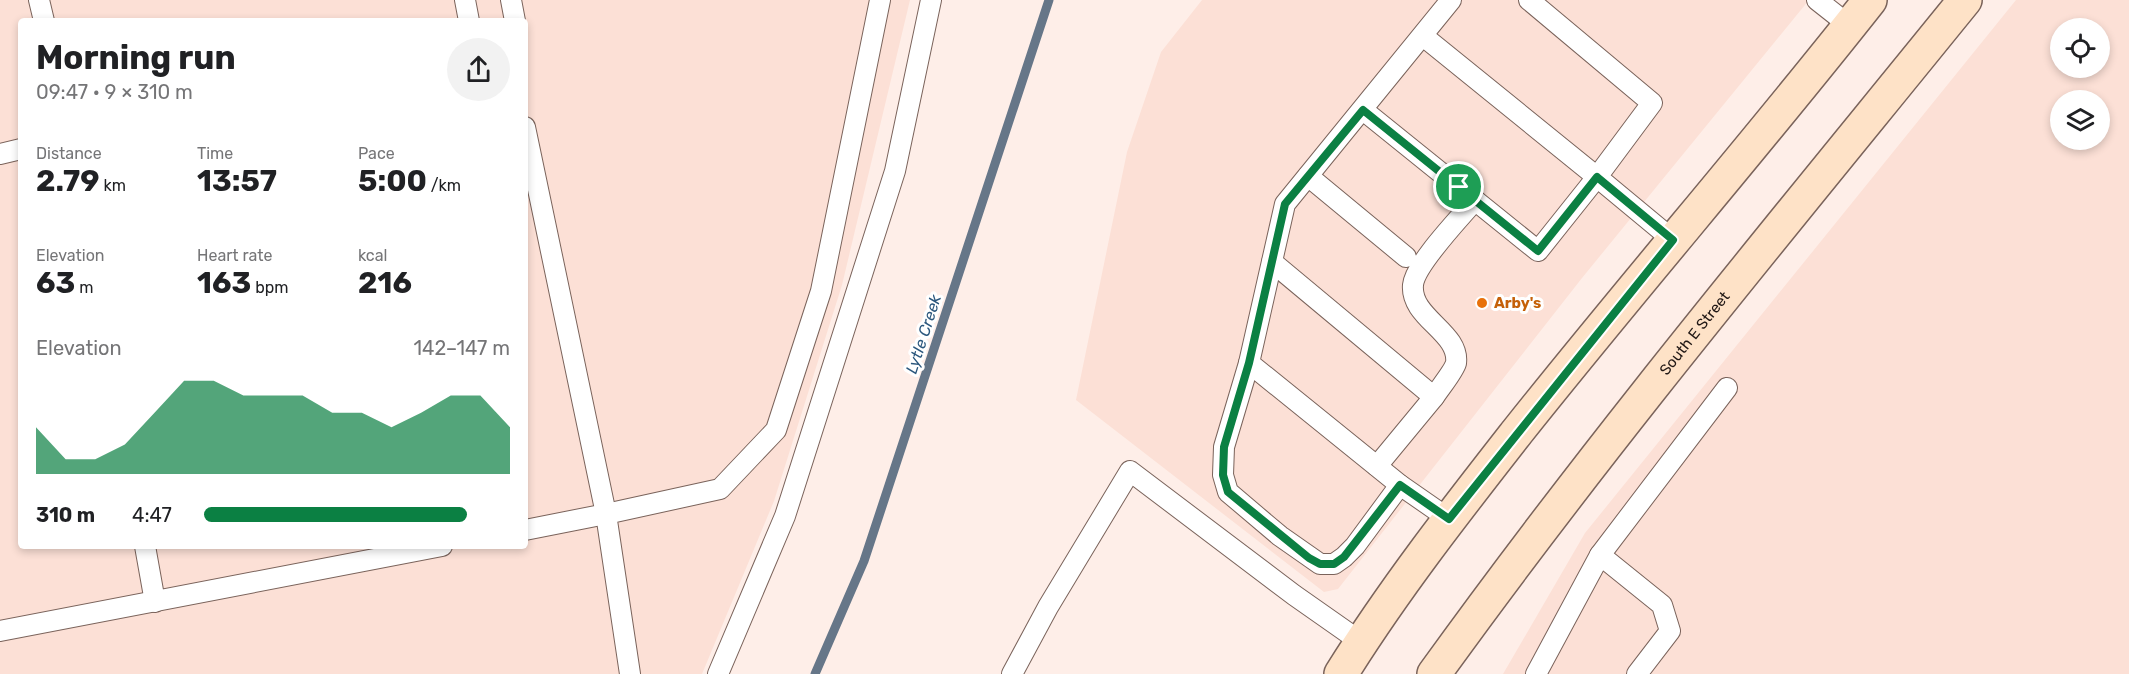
<!DOCTYPE html>
<meta charset="utf-8">
<style>
:root{--surface:#fff;--page:#f2f2f2;--text:#202124;--muted:#757577;--accent:#0b8043}
body{margin:0;font-family:Rubik,sans-serif;background:var(--page);color:var(--text);height:100vh;display:flex;flex-direction:column;font-size:22px;white-space:nowrap}
*{box-sizing:border-box;margin:0}
p{font-size:20px;color:var(--muted)}
.icon{flex:none;width:33px;height:33px;fill:none;stroke:currentColor;stroke-width:2;stroke-linecap:round;stroke-linejoin:round}
.map{position:relative;flex:1;overflow:hidden}
.details{position:absolute;left:18px;top:18px;width:510px;height:531px;display:flex;flex-direction:column;background:var(--surface);border-radius:6px;box-shadow:0 3px 9px #0003}
.details>*{flex:none}
.fabs{position:absolute;left:2050px;top:18px;display:grid;gap:12px}
.fabs a{display:grid;place-items:center;width:60px;height:60px;border-radius:50%;background:var(--surface);box-shadow:0 3px 9px #0003;font-size:30px}
.pin{position:absolute;display:grid;place-items:center;width:51px;height:51px;color:#fff;margin:-26px;border:3px solid #fff;border-radius:50%;box-shadow:0 2px 6px #0007}
.round{display:grid;place-items:center;flex:none;width:63px;height:63px;border-radius:32px;background:var(--page)}
.overview{display:flex;align-items:center;justify-content:space-between;height:102px;padding:0 18px}
h1{font-size:33px;font-weight:700;line-height:45px}
.metrics{display:grid;grid-template-columns:repeat(3,1fr);gap:9px;height:102px;padding:6px 18px}
.metrics div{display:grid;align-content:center}
.metrics b{font-size:30px;font-weight:700}
.metrics small{font-size:16px;font-weight:400}
.metrics p{font-size:16px}
.chart{height:168px;padding:12px 18px}
.chart p{display:flex;justify-content:space-between}
.chart svg{width:100%;height:108px;margin-top:6px;fill:var(--accent);opacity:.7}
ul{padding:0 18px;list-style:none;font-size:20px}
li{display:grid;grid-template-columns:96px 72px 1fr;align-items:center;height:45px}
li i{height:15px;border-radius:8px;background:var(--accent)}
.map>svg:first-child{display:block}
.built{fill:#fce0d6;fill-rule:evenodd}
.lines{fill:none;stroke-linecap:round;stroke-linejoin:round}
.stream{stroke:#667688;stroke-width:9}
.service-casing{stroke:#7a635b;stroke-width:22}
.secondary-casing{stroke:#7a635b;stroke-width:36}
.service{stroke:#fff;stroke-width:20}
.secondary{stroke:#fee2c7;stroke-width:33}
.route-casing{stroke:#fff;stroke-width:12}
.route{stroke:#0b8043;stroke-width:8}
.food-dot{fill:#e8710a;stroke:#fff;stroke-width:2}
.labels{text-anchor:middle;stroke-width:6;stroke-linejoin:round;paint-order:stroke}
.food-label{font-size:15px;font-weight:bold;fill:#c56008;stroke:#fff;text-anchor:start}
.street-label{font-size:15px;fill:#211815;stroke:#fff}
.water-label{font-size:16px;font-style:italic;fill:#2b577d;stroke:#fff}
</style>
<div class="map">
<svg width="2129" height="674" viewBox="0 0 2129 674">
<rect width="100%" height="100%" fill="#feeee8"/>
<g class="built">
<path d="M0,0H910L842,285L774,501L702,674H0ZM21,21H525V546H21Z"/>
<polygon points="1202,0 1809,0 1582,278 1338,589 1324,592 1076,400 1127,152 1161,52"/>
<path d="M2016,0H2129V674H1503L1585,533ZM2061,28H2100V68H2061ZM2061,100H2100V140H2061Z"/>
</g>
<g class="lines">
<polyline class="stream" points="815,674 864,561 1049,0"/>
<defs>
<g id="service">
<polyline points="39,0 44,21"/>
<polyline points="465,0 469,21"/>
<polyline points="511,0 515,21"/>
<polyline points="1529,0 1652,103 1597,177 1673,240"/>
<polyline points="1817,0 1850,26"/>
<polyline points="1363,110 1538,251 1597,177 1423,36"/>
<polyline points="525,127 606,514 525,530"/>
<polyline points="0,154 21,149"/>
<polyline points="1308,176 1406,257"/>
<polyline points="1272,262 1434,397 1377,466"/>
<polyline points="1249,363 1224,447 1223,475 1228,492 1280,536 1320,564 1334,564 1344,557 1355,546 1400,485"/>
<path d="M1434,397C1439,389 1454,371 1456,363C1460,332 1410,318 1413,285C1415,264 1460,218 1475,200"/>
<polyline points="1449,519 1400,485 1249,363 1285,204 1451,0"/>
<polyline points="145,546 155,602"/>
<polyline points="1600,555 1662,605 1670,631 1637,674"/>
<polyline points="0,631 442,546"/>
<polyline points="630,674 606,514 720,489 776,430 821,291 880,0"/>
<polyline points="718,674 785,516 895,171 931,0"/>
<polyline points="1012,674 1048,607 1130,471 1294,595 1361,642"/>
<polyline points="1536,674 1600,555 1727,388"/>
</g>
<g id="secondary">
<path d="M1341,674C1394,589 1456,510 1517,432C1633,286 1755,146 1870,0"/>
<path id="s1" d="M1434,674C1601,442 1785,222 1965,0"/>
</g>
</defs>
<use href="#service" class="service-casing"/>
<use href="#secondary" class="secondary-casing"/>
<use href="#service" class="service"/>
<use href="#secondary" class="secondary"/>
</g>
<g class="lines">
<defs>
<polygon id="route" points="1363,110 1538,251 1597,177 1673,240 1449,519 1400,485 1344,557 1334,564 1320,564 1309,558 1228,492 1223,475 1224,447 1249,363 1285,204"/>
</defs>
<use href="#route" class="route-casing"/>
<use href="#route" class="route"/>
</g>
<circle class="food-dot" cx="1482" cy="303" r="6"/>
<g class="labels">
<g class="food-label">
<text x="1494" y="308">Arby's</text>
</g>
<g class="street-label">
<text dy="5" stroke="none"><textPath href="#s1" startOffset="429">South E Street</textPath></text>
</g>
<g class="water-label">
<text transform="translate(923 334) rotate(-72)" y="6">Lytle Creek</text>
</g>
</g>
</svg>
<div class="fabs">
<a><svg class="icon" aria-label="locate" viewBox="0 0 24 24"><circle cx="12" cy="12" r="6"/><path d="M12 2v4M12 18v4M2 12h4M18 12h4"/></svg></a>
<a><svg class="icon" aria-label="layers" viewBox="0 0 24 24"><path d="M12 4l9 5-9 5-9-5zM3 14l9 5 9-5"/></svg></a>
</div>
<div class="pin" style="left:1459px;top:187px;background:#1e9e55"><svg class="icon" aria-label="arrive" viewBox="0 0 24 24"><path d="M6 21V4h12l-3 4 3 4H6"/></svg></div>
<section class="details">
<div class="overview"><div><h1>Morning run</h1><p>09:47 · 9 × 310 m</p></div><a class="round"><svg class="icon" aria-label="share" viewBox="0 0 24 24"><path d="M12 15V3M7 8l5-5 5 5M5 13v7h14v-7"/></svg></a></div>
<div class="metrics">
<div><p>Distance</p><b>2.79<small> km</small></b></div>
<div><p>Time</p><b>13:57</b></div>
<div><p>Pace</p><b>5:00<small> /km</small></b></div>
</div>
<div class="metrics">
<div><p>Elevation</p><b>63<small> m</small></b></div>
<div><p>Heart rate</p><b>163<small> bpm</small></b></div>
<div><p>kcal</p><b>216</b></div>
</div>
<div class="chart"><p><span>Elevation</span>142–147 m</p>
<svg viewBox="0 0 160 44" preserveAspectRatio="none"><path d="M0 44V25L10 38L20 38L30 32L40 19L50 6L60 6L70 12L80 12L90 12L100 19L110 19L120 25L130 19L140 12L150 12L160 25V44z"/></svg>
</div>
<ul>
<li><b>310 m</b>4:47<i style="width:86%"></i></li>
</ul>
</section>
</div>
